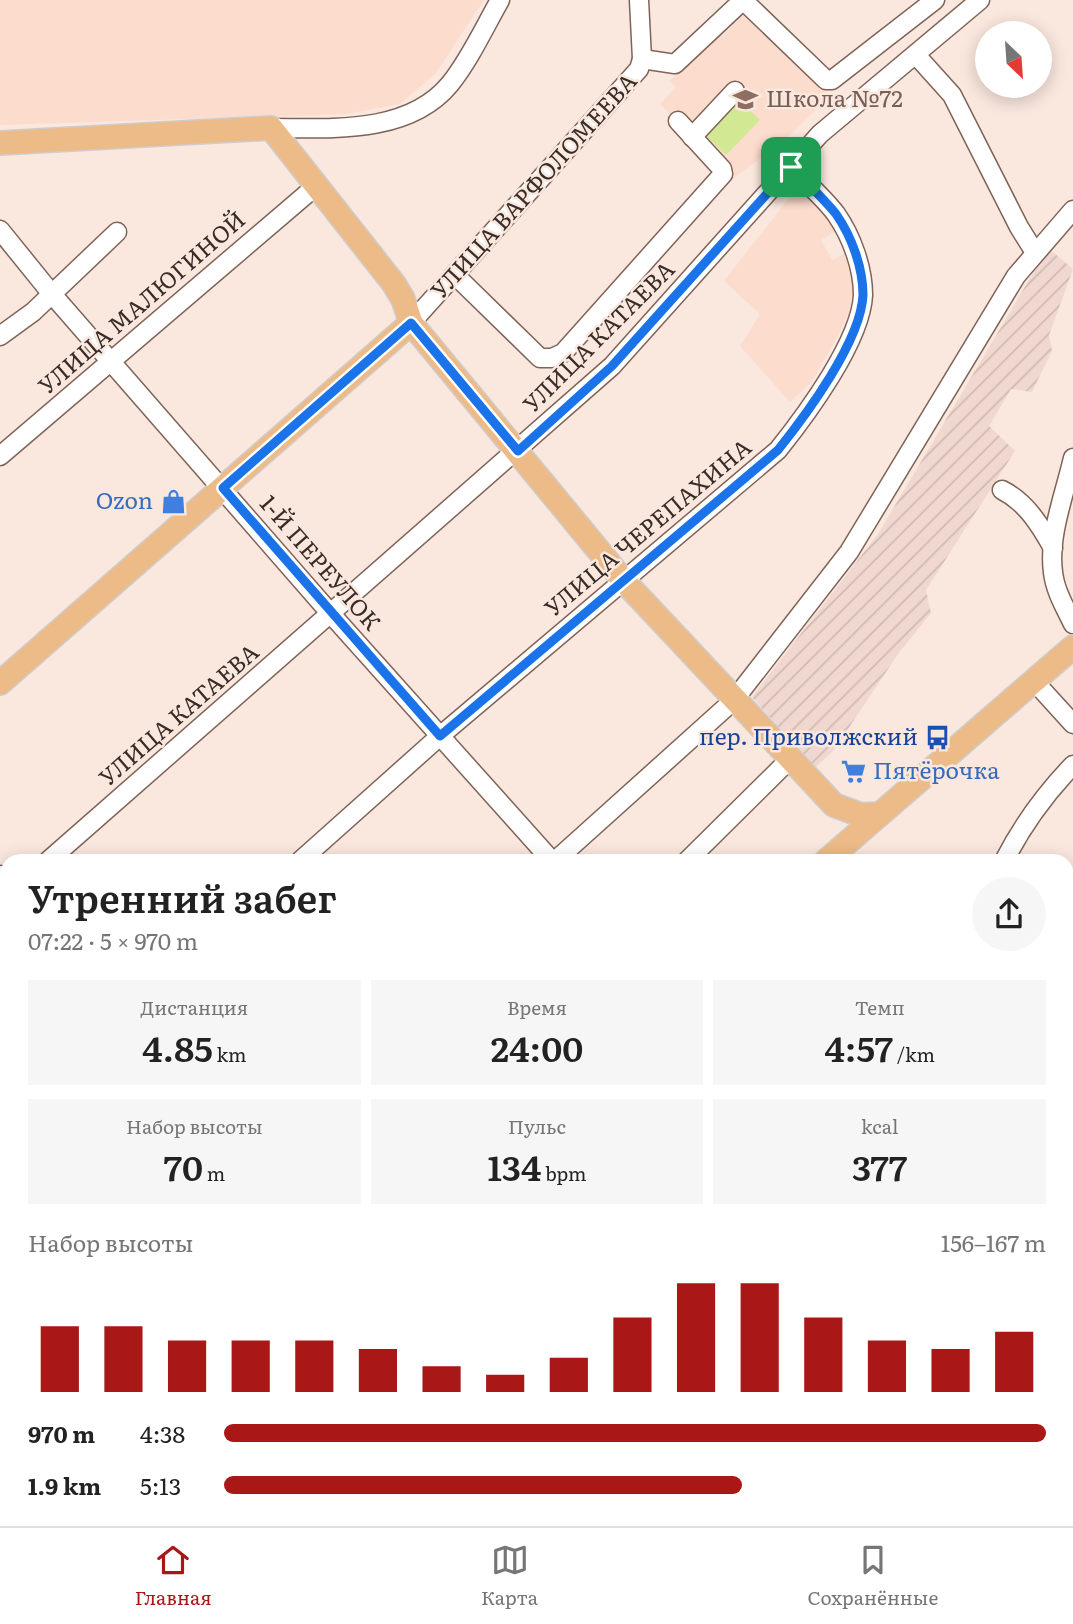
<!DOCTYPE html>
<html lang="ru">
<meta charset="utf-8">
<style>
:root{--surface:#fff;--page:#f6f6f6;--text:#222;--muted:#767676;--line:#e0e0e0;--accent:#aa1717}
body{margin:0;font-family:Literata,serif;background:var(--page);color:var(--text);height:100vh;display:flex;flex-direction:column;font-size:26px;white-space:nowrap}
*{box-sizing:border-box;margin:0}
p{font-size:23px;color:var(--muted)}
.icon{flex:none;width:38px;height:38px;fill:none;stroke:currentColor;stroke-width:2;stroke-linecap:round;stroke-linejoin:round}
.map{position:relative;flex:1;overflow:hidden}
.sheet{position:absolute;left:0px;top:854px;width:1074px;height:672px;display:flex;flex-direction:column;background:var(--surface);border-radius:21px 21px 0 0;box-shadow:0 4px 18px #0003}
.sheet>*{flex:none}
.needle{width:46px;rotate:155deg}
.buttons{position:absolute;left:975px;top:21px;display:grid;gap:14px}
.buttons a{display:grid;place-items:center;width:77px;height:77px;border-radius:50%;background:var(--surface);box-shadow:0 4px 18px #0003;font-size:35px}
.pin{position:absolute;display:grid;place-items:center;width:60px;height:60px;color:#fff;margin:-30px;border-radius:14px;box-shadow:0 4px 10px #0006}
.round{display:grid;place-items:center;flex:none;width:74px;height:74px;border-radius:37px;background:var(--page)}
.head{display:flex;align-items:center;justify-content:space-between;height:119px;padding:0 28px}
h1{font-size:38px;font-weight:600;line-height:52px}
.metrics{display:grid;grid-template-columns:repeat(3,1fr);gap:10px;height:119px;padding:7px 28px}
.metrics div{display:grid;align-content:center;border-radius:0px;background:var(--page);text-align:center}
.metrics b{font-size:35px;font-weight:600}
.metrics small{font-size:19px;font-weight:400}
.metrics p{font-size:19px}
.chart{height:196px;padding:14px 28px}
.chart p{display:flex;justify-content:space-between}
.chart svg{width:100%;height:126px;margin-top:7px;stroke:var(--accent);stroke-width:6}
ul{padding:0 28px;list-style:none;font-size:23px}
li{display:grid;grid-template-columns:112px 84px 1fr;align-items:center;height:52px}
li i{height:18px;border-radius:9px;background:var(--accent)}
.menu{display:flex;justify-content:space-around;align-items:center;height:98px;border-top:2px solid var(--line);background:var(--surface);font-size:19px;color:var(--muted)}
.menu a{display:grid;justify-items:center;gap:4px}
.menu .active{color:var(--accent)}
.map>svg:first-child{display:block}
.industrial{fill:url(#industrial-furrows)}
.built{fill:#fcdccd}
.garden{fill:#d3e892}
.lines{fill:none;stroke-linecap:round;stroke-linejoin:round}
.minor-casing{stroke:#7f6357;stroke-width:21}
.major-casing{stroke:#cfcccb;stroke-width:26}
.minor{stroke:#fff;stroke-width:18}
.major{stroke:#ecbb88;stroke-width:23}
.route-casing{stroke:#fff;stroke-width:14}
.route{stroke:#1a73e8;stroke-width:9}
.labels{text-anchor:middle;stroke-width:5;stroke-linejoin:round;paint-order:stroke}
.education-label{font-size:23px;fill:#785e54;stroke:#fae7de;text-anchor:start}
.street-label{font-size:23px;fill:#382c27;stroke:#fae7de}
.shop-label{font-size:23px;fill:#366cbe;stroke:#fae7de;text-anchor:end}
.transit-label{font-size:23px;fill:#164399;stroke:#fae7de;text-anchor:end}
</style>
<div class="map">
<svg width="1073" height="1526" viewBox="0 0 1073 1526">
<defs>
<pattern id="industrial-furrows" width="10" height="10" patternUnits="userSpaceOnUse" patternTransform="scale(1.75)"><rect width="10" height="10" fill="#f0d8d0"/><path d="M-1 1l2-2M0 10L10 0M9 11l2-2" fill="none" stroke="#cfbab3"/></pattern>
</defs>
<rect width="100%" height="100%" fill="#fae7de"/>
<polygon class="industrial" points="1048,248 1073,269 1049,335 1052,351 1032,392 1011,389 989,426 1015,451 926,590 931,613 898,654 834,750 815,768 752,697 878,534"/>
<g class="built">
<polygon points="0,0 484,0 436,73 400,104 345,114 0,125"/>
<polygon points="746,12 830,95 788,137 722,187 673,117 660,104 676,87 670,81 716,32 722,37"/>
<polygon points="797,188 837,230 821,240 832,260 848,252 854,275 850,309 839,334 812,381 790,402 740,346 760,314 724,281"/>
</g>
<polygon class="garden" points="740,101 760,120 726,155 706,136"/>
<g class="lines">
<defs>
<g id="minor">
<polyline points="916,55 952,95 1019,227 1034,251"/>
<polyline points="642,59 675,64 740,3 745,2 826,80 832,80 935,0"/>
<path d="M271,128C330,128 408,135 450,84C470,59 484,28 500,0"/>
<polyline points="692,137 735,91"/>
<polyline points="0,230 51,293 331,614 552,861"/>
<polyline points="456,276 540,358 552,358 563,353 723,174 722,169 678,121"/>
<polyline points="411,323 639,69 642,59 639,0"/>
<polyline points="0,336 33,312 117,232"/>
<polyline points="0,456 316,186"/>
<path d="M1073,458C1065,493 1048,536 1053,572C1055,591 1065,607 1073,624"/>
<path d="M1002,490C1026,502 1040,525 1053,548"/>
<polyline points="1034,681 1073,724"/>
<polyline points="48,861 612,366 820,134 980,0"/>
<path d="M300,861L440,736L778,450C806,415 861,341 863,295C863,268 852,237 836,214C823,197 806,182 791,168"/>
<polyline points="555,861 734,700 849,552 1016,276 1073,210"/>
<polyline points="687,861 789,760"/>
<path d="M1004,861C1022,826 1045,794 1073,765"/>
<polyline points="0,875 7,883"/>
<polyline points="0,904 7,897"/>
<polyline points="1068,1022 1073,1023"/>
<polyline points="0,1128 7,1122"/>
<polyline points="1068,1315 1073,1320"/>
<polyline points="0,1356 7,1350"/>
<polyline points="0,1392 7,1399"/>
<polyline points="1068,1514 1073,1517"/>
<polyline points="117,1519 123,1526"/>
<polyline points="480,1519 486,1526"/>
<polyline points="618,1519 625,1526"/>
<polyline points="689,1519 692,1526"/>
<polyline points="310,1526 318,1519"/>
<polyline points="418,1526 426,1519"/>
<polyline points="735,1526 746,1519"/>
<polyline points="835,1526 836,1519"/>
</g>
<g id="major">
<polyline points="0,143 271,128 394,284 403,299 411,323 623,580 834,805 861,815 880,814"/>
<polyline points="0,683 411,323"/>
<polyline points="826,861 1073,647"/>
<polyline points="62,1526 70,1519"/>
</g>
</defs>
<use href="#minor" class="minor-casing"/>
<use href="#major" class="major-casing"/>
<use href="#minor" class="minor"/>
<use href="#major" class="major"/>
</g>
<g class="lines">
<defs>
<path id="route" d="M791,167C806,182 823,198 836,214C852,237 863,268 863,295C861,341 806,415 778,450L440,736L223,488L411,323L518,451L612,366Z"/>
</defs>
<use href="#route" class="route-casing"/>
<use href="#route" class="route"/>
</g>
<defs>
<symbol id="school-bare" viewBox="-9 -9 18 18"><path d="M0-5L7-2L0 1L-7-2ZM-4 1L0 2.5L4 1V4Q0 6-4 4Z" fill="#8d6e63" stroke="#fae7de" stroke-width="2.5" paint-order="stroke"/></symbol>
<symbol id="shop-bare" viewBox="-9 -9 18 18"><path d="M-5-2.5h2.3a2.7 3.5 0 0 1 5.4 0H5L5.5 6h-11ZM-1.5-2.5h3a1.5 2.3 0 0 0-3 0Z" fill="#3f7fe0" stroke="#fae7de" stroke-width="2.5" paint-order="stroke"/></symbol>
<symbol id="bus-bare" viewBox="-9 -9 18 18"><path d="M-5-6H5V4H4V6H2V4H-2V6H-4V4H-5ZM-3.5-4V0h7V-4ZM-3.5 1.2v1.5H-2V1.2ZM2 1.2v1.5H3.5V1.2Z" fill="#1a4fb4" stroke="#fae7de" stroke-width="2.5" paint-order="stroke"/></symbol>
<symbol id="supermarket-bare" viewBox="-9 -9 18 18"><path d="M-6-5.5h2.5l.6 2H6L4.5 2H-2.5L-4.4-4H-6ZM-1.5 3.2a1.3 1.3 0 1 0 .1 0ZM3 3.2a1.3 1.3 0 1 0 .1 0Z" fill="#3f7fe0" stroke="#fae7de" stroke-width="2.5" paint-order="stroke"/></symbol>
</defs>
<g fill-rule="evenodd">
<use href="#school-bare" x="728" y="82" width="35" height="35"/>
<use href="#shop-bare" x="156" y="484" width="35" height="35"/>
<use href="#bus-bare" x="920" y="720" width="35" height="35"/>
<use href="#supermarket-bare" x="836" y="754" width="35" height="35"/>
</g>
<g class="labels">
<g class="education-label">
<text x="766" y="107">Школа №72</text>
</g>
<g class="street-label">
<text transform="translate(534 186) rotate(-48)" y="8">УЛИЦА ВАРФОЛОМЕЕВА</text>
<text transform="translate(142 303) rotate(-41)" y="8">УЛИЦА МАЛЮГИНОЙ</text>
<text transform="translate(599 337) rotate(-45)" y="8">УЛИЦА КАТАЕВА</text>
<text transform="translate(648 528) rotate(-40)" y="8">УЛИЦА ЧЕРЕПАХИНА</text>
<text transform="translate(320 563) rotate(49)" y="8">1-Й ПЕРЕУЛОК</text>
<text transform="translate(179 715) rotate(-41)" y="8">УЛИЦА КАТАЕВА</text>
</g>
<g class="shop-label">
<text x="153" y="509">Ozon</text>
<text x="873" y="779" text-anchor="start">Пятёрочка</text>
</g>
<g class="transit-label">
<text x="918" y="745">пер. Приволжский</text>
</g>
</g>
</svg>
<div class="buttons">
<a><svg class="needle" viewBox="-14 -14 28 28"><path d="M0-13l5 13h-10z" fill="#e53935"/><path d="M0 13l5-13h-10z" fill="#767676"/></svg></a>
</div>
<div class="pin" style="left:791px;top:167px;background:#1e9e55"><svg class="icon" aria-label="arrive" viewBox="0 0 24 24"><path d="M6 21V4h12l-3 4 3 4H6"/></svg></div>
<section class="sheet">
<div class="head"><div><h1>Утренний забег</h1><p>07:22 · 5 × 970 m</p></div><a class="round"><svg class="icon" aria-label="share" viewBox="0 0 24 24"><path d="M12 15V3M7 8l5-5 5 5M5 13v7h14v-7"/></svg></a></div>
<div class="metrics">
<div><p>Дистанция</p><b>4.85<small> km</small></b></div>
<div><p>Время</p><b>24:00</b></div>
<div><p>Темп</p><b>4:57<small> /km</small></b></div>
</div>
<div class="metrics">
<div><p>Набор высоты</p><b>70<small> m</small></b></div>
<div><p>Пульс</p><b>134<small> bpm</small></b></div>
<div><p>kcal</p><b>377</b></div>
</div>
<div class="chart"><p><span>Набор высоты</span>156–167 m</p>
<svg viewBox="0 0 160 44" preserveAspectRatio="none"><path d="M5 44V21M15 44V21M25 44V26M35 44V26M45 44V26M55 44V29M65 44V35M75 44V38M85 44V32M95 44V18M105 44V6M115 44V6M125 44V18M135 44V26M145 44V29M155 44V23"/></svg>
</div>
<ul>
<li><b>970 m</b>4:38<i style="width:100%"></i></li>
<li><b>1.9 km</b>5:13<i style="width:63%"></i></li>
</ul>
</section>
</div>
<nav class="menu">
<a class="active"><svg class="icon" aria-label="home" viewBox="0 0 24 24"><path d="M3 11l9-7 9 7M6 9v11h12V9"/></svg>Главная</a>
<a><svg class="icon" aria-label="map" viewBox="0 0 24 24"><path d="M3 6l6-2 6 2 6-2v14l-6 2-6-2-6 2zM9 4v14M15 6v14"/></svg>Карта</a>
<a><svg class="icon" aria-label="saved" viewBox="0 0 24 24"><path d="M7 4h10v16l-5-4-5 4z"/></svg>Сохранённые</a>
</nav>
